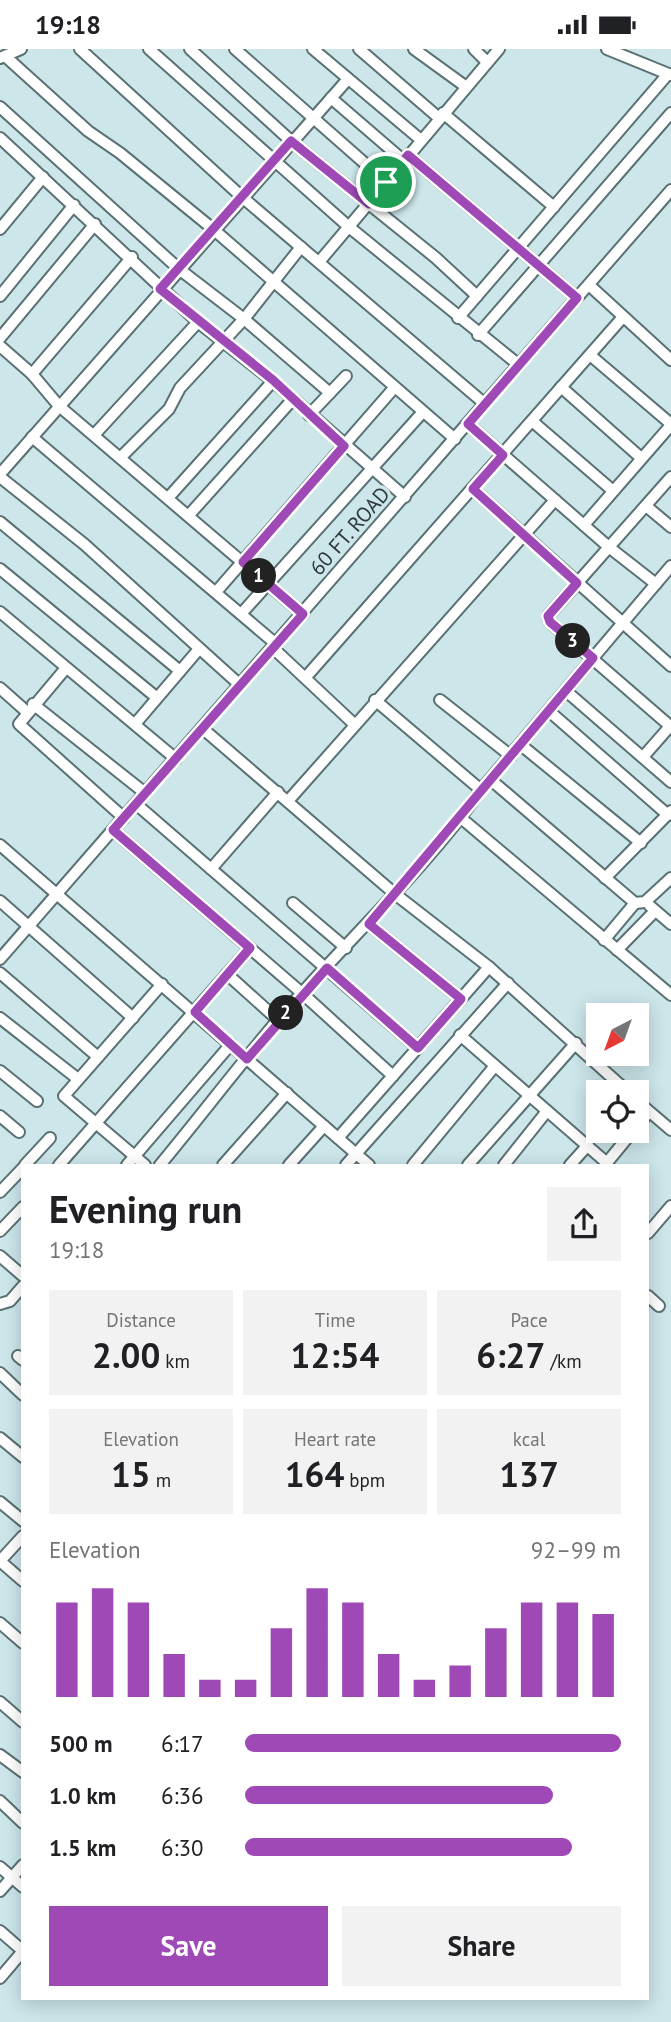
<!DOCTYPE html>
<meta charset="utf-8">
<style>
:root{--surface:#fff;--page:#f2f2f2;--text:#202124;--muted:#757577;--accent:#9f49b7}
body{margin:0;font-family:"PT Sans",sans-serif;background:var(--page);color:var(--text);height:100vh;display:flex;flex-direction:column;font-size:26px;white-space:nowrap}
*{box-sizing:border-box;margin:0}
p{font-size:23px;color:var(--muted)}
.icon{flex:none;width:38px;height:38px;fill:none;stroke:currentColor;stroke-width:2;stroke-linecap:round;stroke-linejoin:round}
.map{position:relative;flex:1;overflow:hidden}
.details{position:absolute;left:21px;top:1115px;width:628px;height:836px;display:flex;flex-direction:column;background:var(--surface);border-radius:0px;box-shadow:0 4px 18px #0003}
.details>*{flex:none}
.needle{width:46px;rotate:221deg}
.controls{position:absolute;left:586px;top:954px;display:grid;gap:14px}
.controls a{display:grid;place-items:center;width:63px;height:63px;border-radius:0px;background:var(--surface);box-shadow:0 4px 18px #0003;font-size:35px}
.pin{position:absolute;display:grid;place-items:center;width:60px;height:60px;color:#fff;margin:-30px;border:4px solid #fff;border-radius:50%;box-shadow:0 2px 7px #0007}
.km{position:absolute;width:35px;height:35px;margin:-18px;border-radius:50%;background:#222;color:#fff;font-size:19px;line-height:35px;text-align:center}
.round{display:grid;place-items:center;flex:none;width:74px;height:74px;border-radius:0px;background:var(--page)}
.overview{display:flex;align-items:center;justify-content:space-between;height:119px;padding:0 28px}
h1{font-size:38px;font-weight:700;line-height:52px}
.figures{display:grid;grid-template-columns:repeat(3,1fr);gap:10px;height:119px;padding:7px 28px}
.figures div{display:grid;align-content:center;border-radius:0px;background:var(--page);text-align:center}
.figures b{font-size:35px;font-weight:700}
.figures small{font-size:19px;font-weight:400}
.figures p{font-size:19px}
.chart{height:196px;padding:14px 28px}
.chart p{display:flex;justify-content:space-between}
.chart svg{width:100%;height:126px;margin-top:7px;stroke:var(--accent);stroke-width:6}
.cta{display:flex;gap:14px;margin-top:auto;padding:14px 28px}
.cta a{flex:1;height:80px;border-radius:0px;background:var(--accent);color:#fff;font-size:28px;font-weight:700;line-height:80px;text-align:center}
.cta a+a{background:var(--page);color:var(--text)}
ul{padding:0 28px;list-style:none;font-size:23px}
li{display:grid;grid-template-columns:112px 84px 1fr;align-items:center;height:52px}
li i{height:18px;border-radius:9px;background:var(--accent)}
.status{display:flex;justify-content:space-between;align-items:center;height:49px;padding:0 35px;background:var(--surface);direction:ltr}
.status svg{height:19px;fill:currentColor}
.map>svg:first-child{display:block}
.lines{fill:none;stroke-linecap:round;stroke-linejoin:round}
.minor-casing{stroke:#5a7174;stroke-width:14}
.minor{stroke:#fff;stroke-width:10}
.route-casing{stroke:#fff;stroke-width:14}
.route{stroke:#9f49b7;stroke-width:9}
.labels{text-anchor:middle;stroke-width:7;stroke-linejoin:round;paint-order:stroke}
.street-label{font-size:21px;fill:#2f393b;stroke:#cce6ea}
</style>
<div class="status"><b>19:18</b><svg viewBox="0 0 49 12"><path d="M0 12V9h3v3zM5 12V6h3v6zM10 12V3h3v9zM15 12V0h3v12zM26 1h20v11H26zM47 4h2v5h-2z"/></svg></div>
<div class="map">
<svg width="671" height="1973" viewBox="0 0 671 1973">
<rect width="100%" height="100%" fill="#cce6ea"/>
<g class="lines">
<defs>
<g id="minor">
<polyline points="80,0 242,148 485,355"/>
<polyline points="149,0 349,178 519,316"/>
<polyline points="190,0 291,92 436,209 477,247"/>
<polyline points="235,0 386,133"/>
<polyline points="313,0 421,91"/>
<polyline points="359,0 439,69"/>
<polyline points="414,0 465,37"/>
<polyline points="474,0 487,13"/>
<polyline points="607,0 671,26"/>
<polyline points="5,7 88,82 120,104 213,180 455,390"/>
<polyline points="0,9 21,0"/>
<polyline points="331,49 404,112"/>
<polyline points="0,58 179,220 244,270 330,344"/>
<polyline points="443,64 554,158"/>
<polyline points="0,89 198,273 273,332 405,448"/>
<polyline points="408,106 577,249"/>
<polyline points="0,180 43,128"/>
<polyline points="319,213 499,0"/>
<polyline points="589,236 671,311"/>
<polyline points="0,247 74,156"/>
<polyline points="458,269 668,25"/>
<polyline points="478,286 671,64"/>
<polyline points="0,289 95,175"/>
<polyline points="0,297 32,325 59,357 303,565"/>
<polyline points="590,306 671,375"/>
<polyline points="32,325 132,208"/>
<polyline points="561,338 640,408"/>
<polyline points="309,366 346,327"/>
<polyline points="532,372 612,441"/>
<polyline points="468,375 610,499 656,535"/>
<polyline points="94,386 198,273"/>
<polyline points="32,388 276,595"/>
<polyline points="121,408 169,360 180,339 244,270 301,198"/>
<polyline points="0,425 348,30"/>
<polyline points="0,428 84,495 240,636"/>
<polyline points="473,440 671,617"/>
<polyline points="168,449 273,332"/>
<polyline points="646,457 671,478"/>
<polyline points="189,466 293,350"/>
<polyline points="0,473 180,622"/>
<polyline points="584,476 671,376"/>
<polyline points="0,520 156,648"/>
<polyline points="216,543 394,339"/>
<polyline points="0,563 176,710"/>
<polyline points="241,565 422,364"/>
<polyline points="273,599 354,675"/>
<polyline points="66,619 19,675 124,769"/>
<polyline points="306,628 623,268"/>
<polyline points="0,639 27,663"/>
<polyline points="566,642 671,733"/>
<polyline points="375,651 481,741"/>
<polyline points="440,651 511,707"/>
<polyline points="33,655 145,744"/>
<polyline points="549,662 668,766"/>
<polyline points="135,675 199,600"/>
<polyline points="670,677 550,573 548,567 671,428"/>
<polyline points="202,679 395,845 489,918 628,1043"/>
<polyline points="521,696 641,794"/>
<polyline points="643,708 671,676"/>
<polyline points="491,731 635,854 645,853 671,829"/>
<polyline points="288,752 555,451"/>
<polyline points="136,755 418,999"/>
<polyline points="461,769 671,946"/>
<polyline points="113,781 303,945 393,1027"/>
<polyline points="0,796 369,1116"/>
<polyline points="211,820 278,743"/>
<polyline points="605,829 671,762"/>
<polyline points="0,852 133,969"/>
<polyline points="293,854 346,899"/>
<polyline points="650,857 671,875"/>
<polyline points="369,875 461,950"/>
<polyline points="604,891 635,854"/>
<polyline points="617,901 655,862"/>
<polyline points="0,910 671,141"/>
<polyline points="0,924 98,1008"/>
<polyline points="227,925 278,971"/>
<polyline points="0,969 78,1030"/>
<polyline points="460,986 607,1114"/>
<polyline points="0,1022 37,1052"/>
<polyline points="637,1052 671,1081"/>
<polyline points="0,1067 19,1083"/>
<polyline points="637,1077 649,1063"/>
<polyline points="338,1089 489,918"/>
<polyline points="25,1116 50,1089"/>
<polyline points="59,1116 250,899"/>
<polyline points="127,1116 231,995"/>
<polyline points="145,1116 64,1047 162,935"/>
<path d="M160,1116C199,1069 237,1019 277,972C344,894 421,825 481,741L671,517"/>
<polyline points="223,1116 287,1044"/>
<polyline points="289,1116 324,1077"/>
<polyline points="346,1116 508,934"/>
<polyline points="413,1116 494,1018"/>
<polyline points="468,1116 576,994"/>
<polyline points="504,1116 547,1062"/>
<polyline points="570,1116 588,1096"/>
<polyline points="605,1116 633,1082"/>
<polyline points="0,1143 23,1119"/>
<polyline points="0,1182 23,1158"/>
<polyline points="648,1184 671,1157"/>
<polyline points="0,1207 23,1227"/>
<polyline points="648,1247 659,1257"/>
<polyline points="0,1255 10,1252 23,1237"/>
<polyline points="18,1307 23,1311"/>
<polyline points="0,1324 23,1346"/>
<polyline points="0,1389 23,1408"/>
<polyline points="0,1453 23,1472"/>
<polyline points="0,1512 23,1487"/>
<polyline points="0,1512 23,1532"/>
<polyline points="0,1574 23,1594"/>
<polyline points="0,1653 23,1673"/>
<polyline points="0,1706 23,1723"/>
<polyline points="0,1752 23,1774"/>
<polyline points="0,1818 23,1838"/>
<polyline points="0,1842 23,1816"/>
<polyline points="0,1882 23,1902 0,1929"/>
</g>
</defs>
<use href="#minor" class="minor-casing"/>
<use href="#minor" class="minor"/>
</g>
<g class="lines">
<defs>
<polygon id="route" points="291,92 369,155 408,106 577,249 468,375 503,406 473,440 577,534 548,567 550,573 593,609 369,875 461,950 418,999 327,919 247,1010 195,963 250,899 113,781 303,565 243,513 344,397 273,331 160,240"/>
</defs>
<use href="#route" class="route-casing"/>
<use href="#route" class="route"/>
</g>
<g class="labels">
<g class="street-label">
<text transform="translate(350 482) rotate(-49)" y="7">60 FT. ROAD</text>
</g>
</g>
</svg>
<div class="controls">
<a><svg class="needle" viewBox="-14 -14 28 28"><path d="M0-13l5 13h-10z" fill="#e53935"/><path d="M0 13l5-13h-10z" fill="#757577"/></svg></a>
<a><svg class="icon" aria-label="locate" viewBox="0 0 24 24"><circle cx="12" cy="12" r="6"/><path d="M12 2v4M12 18v4M2 12h4M18 12h4"/></svg></a>
</div>
<div class="pin" style="left:386px;top:133px;background:#1e9e55"><svg class="icon" aria-label="arrive" viewBox="0 0 24 24"><path d="M6 21V4h12l-3 4 3 4H6"/></svg></div>
<b class="km" style="left:259px;top:527px">1</b>
<b class="km" style="left:286px;top:964px">2</b>
<b class="km" style="left:573px;top:592px">3</b>
<section class="details">
<div class="overview"><div><h1>Evening run</h1><p>19:18</p></div><a class="round"><svg class="icon" aria-label="share" viewBox="0 0 24 24"><path d="M12 15V3M7 8l5-5 5 5M5 13v7h14v-7"/></svg></a></div>
<div class="figures">
<div><p>Distance</p><b>2.00<small> km</small></b></div>
<div><p>Time</p><b>12:54</b></div>
<div><p>Pace</p><b>6:27<small> /km</small></b></div>
</div>
<div class="figures">
<div><p>Elevation</p><b>15<small> m</small></b></div>
<div><p>Heart rate</p><b>164<small> bpm</small></b></div>
<div><p>kcal</p><b>137</b></div>
</div>
<div class="chart"><p><span>Elevation</span>92–99 m</p>
<svg viewBox="0 0 160 44" preserveAspectRatio="none"><path d="M5 44V11M15 44V6M25 44V11M35 44V29M45 44V38M55 44V38M65 44V20M75 44V6M85 44V11M95 44V29M105 44V38M115 44V33M125 44V20M135 44V11M145 44V11M155 44V15"/></svg>
</div>
<ul>
<li><b>500 m</b>6:17<i style="width:100%"></i></li>
<li><b>1.0 km</b>6:36<i style="width:82%"></i></li>
<li><b>1.5 km</b>6:30<i style="width:87%"></i></li>
</ul>
<div class="cta"><a>Save</a><a>Share</a></div>
</section>
</div>
